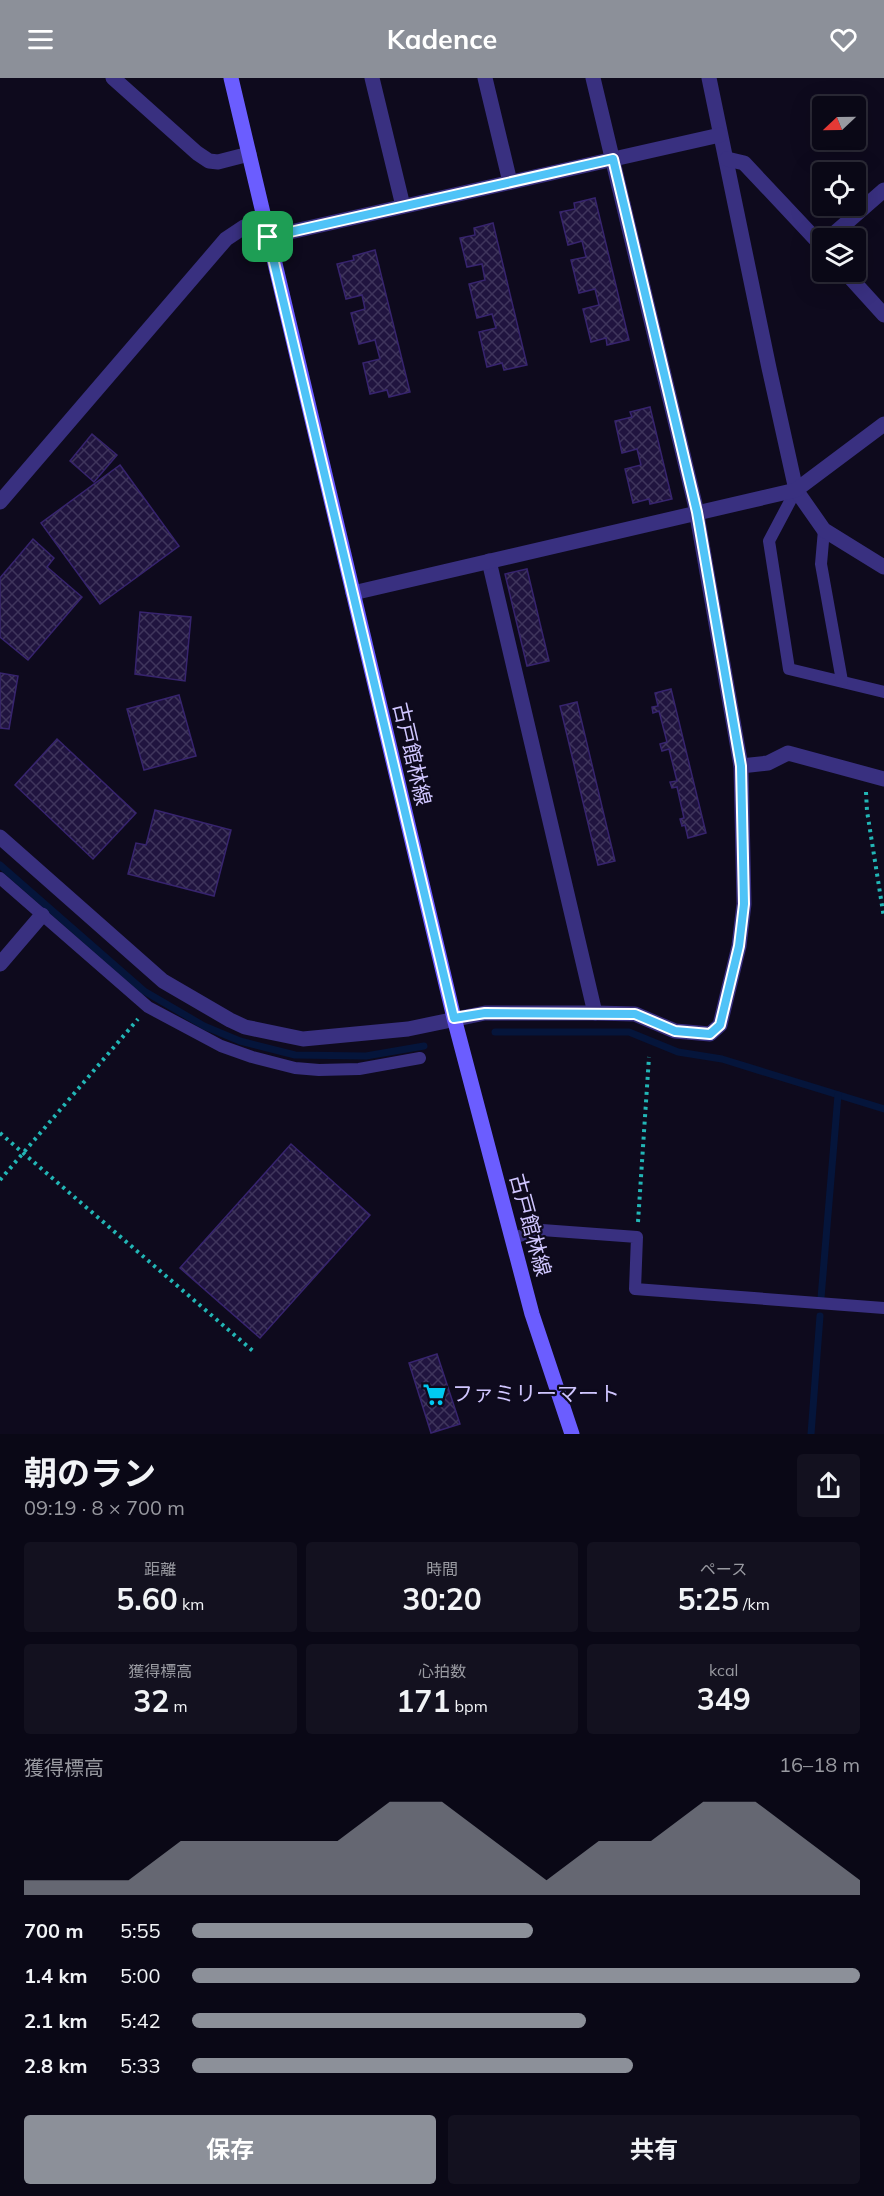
<!DOCTYPE html>
<html lang="ja">
<meta charset="utf-8">
<style>
:root{--surface:#0a0816;--page:#13111f;--text:#f1f3f6;--muted:#999aa1;--line:#2a2935;--accent:#8c9099}
body{margin:0;font-family:Mulish,"Noto Sans JP",sans-serif;background:var(--page);color:var(--text);height:100vh;display:flex;flex-direction:column;font-size:22px;white-space:nowrap}
*{box-sizing:border-box;margin:0}
p{font-size:20px;color:var(--muted)}
.icon{flex:none;width:33px;height:33px;fill:none;stroke:currentColor;stroke-width:2;stroke-linecap:round;stroke-linejoin:round}
.map{position:relative;height:1356px;overflow:hidden}
.details{display:flex;flex-direction:column;background:var(--surface);flex:1}
.details>*{flex:none}
.needle{width:39px;rotate:248deg}
.fabs{position:absolute;left:812px;top:18px;display:grid;gap:12px}
.fabs a{display:grid;place-items:center;width:54px;height:54px;border-radius:6px;background:var(--surface);box-shadow:0 6px 24px #0002,0 0 0 2px var(--line);font-size:30px}
.pin{position:absolute;display:grid;place-items:center;width:51px;height:51px;color:#fff;margin:-26px;border-radius:12px;box-shadow:0 3px 9px #0006}
.round{display:grid;place-items:center;flex:none;width:63px;height:63px;border-radius:6px;background:var(--page)}
.overview{display:flex;align-items:center;justify-content:space-between;height:102px;padding:0 24px}
h1{font-size:33px;font-weight:700;line-height:45px}
.metrics{display:grid;grid-template-columns:repeat(3,1fr);gap:9px;height:102px;padding:6px 24px}
.metrics div{display:grid;align-content:center;border-radius:6px;background:var(--page);text-align:center}
.metrics b{font-size:30px;font-weight:700}
.metrics small{font-size:16px;font-weight:400}
.metrics p{font-size:16px}
.chart{height:168px;padding:12px 24px}
.chart p{display:flex;justify-content:space-between}
.chart svg{width:100%;height:108px;margin-top:6px;fill:var(--accent);opacity:.7}
.primary-button{display:flex;gap:12px;margin-top:auto;padding:12px 24px}
.primary-button a{flex:1;height:69px;border-radius:6px;background:var(--accent);color:#fff;font-size:24px;font-weight:700;line-height:69px;text-align:center}
.primary-button a+a{background:var(--page);color:var(--text)}
ul{padding:0 24px;list-style:none;font-size:20px}
li{display:grid;grid-template-columns:96px 72px 1fr;align-items:center;height:45px}
li i{height:15px;border-radius:8px;background:var(--accent)}
header{display:flex;justify-content:space-between;align-items:center;height:78px;padding:0 24px;background:var(--accent);color:#fff;font-size:27px;font-weight:700}
.map>svg:first-child{display:block}
.lines{fill:none;stroke-linecap:round;stroke-linejoin:round}
.stream{stroke:#05153b;stroke-width:7}
.building{fill:url(#building-cross-hatch);stroke:#37246e;stroke-width:1.5}
.path{stroke:#22b6b6;stroke-width:4;stroke-dasharray:3 4.5;stroke-linecap:butt}
.lane{stroke:#393080;stroke-width:12}
.street{stroke:#393080;stroke-width:15}
.secondary{stroke:#6b5dff;stroke-width:15}
.route-casing{stroke:#fff;stroke-width:12}
.route{stroke:#4fc3f7;stroke-width:8}
.labels{text-anchor:middle;stroke-width:4.5;stroke-linejoin:round;paint-order:stroke}
.street-label{font-size:21px;fill:#d0c6ff;stroke:#0e0a1d}
.poi-label{font-size:21px;fill:#d0c6ff;stroke:#0e0a1d;text-anchor:start}
</style>
<header><svg class="icon" aria-label="menu" viewBox="0 0 24 24"><path d="M4 6h16M4 12h16M4 18h16"/></svg>Kadence<svg class="icon" aria-label="heart" viewBox="0 0 24 24"><path d="M12 20l-8-8c-3-5 5-10 8-4 3-6 11-1 8 4z"/></svg></header>
<div class="map">
<svg width="884" height="1356" viewBox="0 0 884 1356">
<defs>
<pattern id="building-cross-hatch" width="8" height="8" patternUnits="userSpaceOnUse" patternTransform="scale(1.5)"><rect width="8" height="8" fill="#20143f"/><path d="M0 0l8 8M0 8l8-8" fill="none" stroke="#3f355c"/></pattern>
</defs>
<rect width="100%" height="100%" fill="#0e0a1d"/>
<g class="lines">
<g class="stream">
<polyline points="0,787 144,913 204,948 240,963 295,977 366,978 424,968"/>
<polyline points="495,954 629,954 678,974 722,981 884,1031"/>
<polyline points="821,1220 838,1017"/>
<polyline points="811,1356 820,1238"/>
</g>
</g>
<g class="building">
<polygon points="595,120 629,262 607,267 606,260 591,264 583,231 599,227 595,211 579,215 571,182 586,179 582,163 568,167 560,134 575,131 574,125"/>
<polygon points="493,145 527,287 504,292 502,285 487,289 479,254 496,250 492,236 477,240 469,206 485,202 482,186 467,189 460,160 475,157 474,150"/>
<polygon points="375,172 410,314 389,319 387,312 370,316 363,285 380,281 375,262 359,266 351,235 365,231 362,217 346,221 337,186 354,182 353,178"/>
<polygon points="650,329 672,421 650,426 649,421 633,425 625,391 641,387 637,371 622,375 615,343 632,339 630,334"/>
<polygon points="92,356 117,377 94,404 70,383"/>
<polygon points="120,387 179,468 100,526 41,445"/>
<polygon points="33,461 54,480 47,489 82,519 28,582 0,559 0,500"/>
<polygon points="527,491 549,583 527,588 505,496"/>
<polygon points="140,534 191,539 185,603 135,596"/>
<polygon points="0,595 18,598 9,651 0,650"/>
<polygon points="671,611 706,755 688,760 685,747 682,748 680,741 684,740 677,709 672,710 670,704 677,703 669,671 662,673 660,666 667,664 659,633 653,635 652,629 658,628 655,615"/>
<polygon points="179,617 196,678 144,692 127,631"/>
<polygon points="577,624 615,783 598,787 560,628"/>
<polygon points="57,661 136,735 93,781 15,707"/>
<polygon points="155,732 231,752 214,818 128,796 136,765 146,767"/>
<polygon points="291,1066 370,1137 260,1260 180,1190"/>
<polygon points="437,1276 460,1346 431,1355 409,1285"/>
</g>
<g class="lines">
<g class="path">
<polyline points="866,714 867,733 884,840"/>
<polyline points="0,1055 253,1273"/>
<polyline points="0,1102 138,941"/>
<polyline points="638,1144 649,979"/>
</g>
<g class="lane">
<polyline points="796,412 769,463 789,591 884,614"/>
<polyline points="824,452 821,486 842,603"/>
<polyline points="0,800 148,929 221,968 252,979 295,990 319,992 359,991 420,980"/>
<polyline points="512,1160 542,1152 637,1159 635,1211 884,1230"/>
</g>
<g class="street">
<polyline points="113,0 197,75 209,83 218,84 249,76"/>
<polyline points="372,0 403,128"/>
<polyline points="485,0 510,104"/>
<polyline points="709,0 769,290 796,412 824,452 884,489"/>
<polyline points="727,81 744,85 822,168"/>
<polyline points="268,159 720,57"/>
<polyline points="829,160 884,112"/>
<polyline points="845,194 884,237"/>
<polyline points="0,424 226,161 244,149 264,142"/>
<polyline points="489,483 595,935"/>
<polyline points="353,515 796,412 884,346"/>
<polyline points="741,688 768,685 788,675 884,701"/>
<polyline points="0,759 163,903 230,942 245,949 303,961 408,951 485,935 595,935 635,936 675,953 710,956 720,947 739,868 744,826 741,688 695,426 593,0"/>
<polyline points="0,886 42,837"/>
</g>
<polyline class="secondary" points="231,0 454,940 532,1236 572,1356"/>
</g>
<g class="lines">
<defs>
<polygon id="route" points="613,81 697,434 741,688 744,826 739,868 720,947 710,956 675,953 635,936 485,935 454,940 268,159"/>
</defs>
<use href="#route" class="route-casing"/>
<use href="#route" class="route"/>
</g>
<defs>
<symbol id="supermarket-bare" viewBox="-9 -9 18 18"><path d="M-6-5.5h2.5l.6 2H6L4.5 2H-2.5L-4.4-4H-6ZM-1.5 3.2a1.3 1.3 0 1 0 .1 0ZM3 3.2a1.3 1.3 0 1 0 .1 0Z" fill="#00c9f1" stroke="#0e0a1d" stroke-width="2.5" paint-order="stroke"/></symbol>
</defs>
<g fill-rule="evenodd">
<use href="#supermarket-bare" x="418" y="1300" width="33" height="33"/>
</g>
<g class="labels">
<g class="street-label">
<text transform="translate(412 676) rotate(77)" y="7">古戸館林線</text>
<text transform="translate(530 1147) rotate(75)" y="7">古戸館林線</text>
</g>
<g class="poi-label">
<text x="452" y="1323">ファミリーマート</text>
</g>
</g>
</svg>
<div class="fabs">
<a><svg class="needle" viewBox="-14 -14 28 28"><path d="M0-13l5 13h-10z" fill="#e53935"/><path d="M0 13l5-13h-10z" fill="#999aa1"/></svg></a>
<a><svg class="icon" aria-label="locate" viewBox="0 0 24 24"><circle cx="12" cy="12" r="6"/><path d="M12 2v4M12 18v4M2 12h4M18 12h4"/></svg></a>
<a><svg class="icon" aria-label="layers" viewBox="0 0 24 24"><path d="M12 4l9 5-9 5-9-5zM3 14l9 5 9-5"/></svg></a>
</div>
<div class="pin" style="left:268px;top:159px;background:#1e9e55"><svg class="icon" aria-label="arrive" viewBox="0 0 24 24"><path d="M6 21V4h12l-3 4 3 4H6"/></svg></div>
</div>
<section class="details">
<div class="overview"><div><h1>朝のラン</h1><p>09:19 · 8 × 700 m</p></div><a class="round"><svg class="icon" aria-label="share" viewBox="0 0 24 24"><path d="M12 15V3M7 8l5-5 5 5M5 13v7h14v-7"/></svg></a></div>
<div class="metrics">
<div><p>距離</p><b>5.60<small> km</small></b></div>
<div><p>時間</p><b>30:20</b></div>
<div><p>ペース</p><b>5:25<small> /km</small></b></div>
</div>
<div class="metrics">
<div><p>獲得標高</p><b>32<small> m</small></b></div>
<div><p>心拍数</p><b>171<small> bpm</small></b></div>
<div><p>kcal</p><b>349</b></div>
</div>
<div class="chart"><p><span>獲得標高</span>16–18 m</p>
<svg viewBox="0 0 160 44" preserveAspectRatio="none"><path d="M0 44V38L10 38L20 38L30 22L40 22L50 22L60 22L70 6L80 6L90 22L100 38L110 22L120 22L130 6L140 6L150 22L160 38V44z"/></svg>
</div>
<ul>
<li><b>700 m</b>5:55<i style="width:51%"></i></li>
<li><b>1.4 km</b>5:00<i style="width:100%"></i></li>
<li><b>2.1 km</b>5:42<i style="width:59%"></i></li>
<li><b>2.8 km</b>5:33<i style="width:66%"></i></li>
</ul>
<div class="primary-button"><a>保存</a><a>共有</a></div>
</section>
